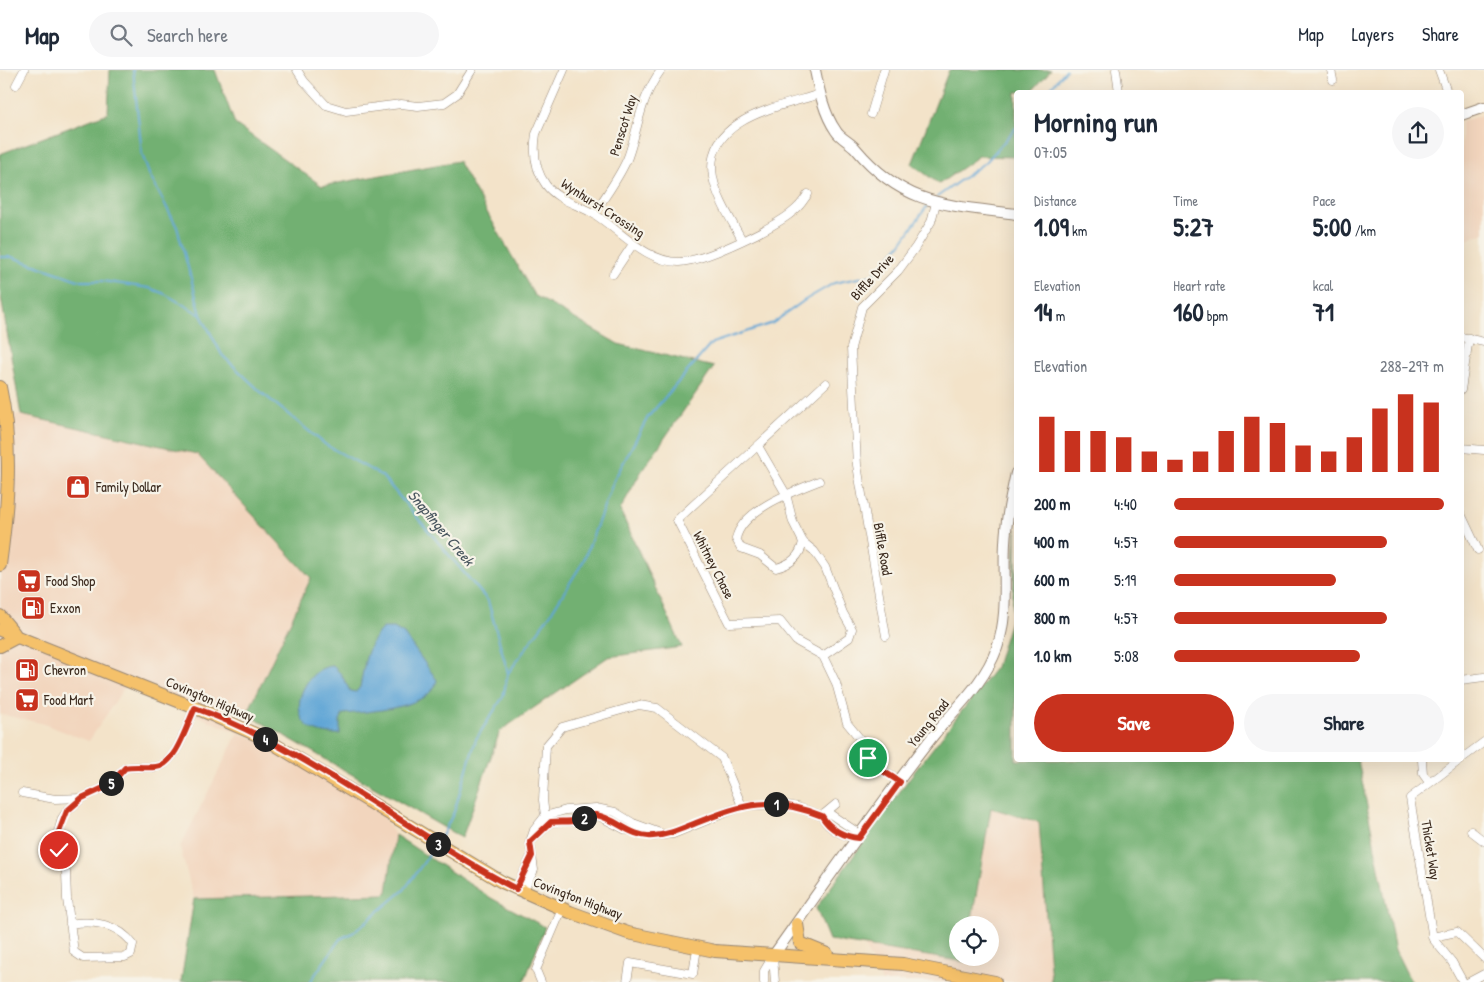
<!DOCTYPE html>
<meta charset="utf-8">
<style>
:root{--surface:#fff;--page:#f6f6f7;--text:#1f2937;--muted:#747a83;--line:#e0e1e3;--accent:#c8321e}
body{margin:0;font-family:"Patrick Hand",sans-serif;background:var(--page);color:var(--text);height:100vh;display:flex;flex-direction:column;font-size:19px;white-space:nowrap}
*{box-sizing:border-box;margin:0}
p{font-size:16px;color:var(--muted)}
.icon{flex:none;width:28px;height:28px;fill:none;stroke:currentColor;stroke-width:2;stroke-linecap:round;stroke-linejoin:round}
.map{position:relative;flex:1;overflow:hidden}
.side{position:absolute;left:1014px;top:20px;width:450px;height:672px;display:flex;flex-direction:column;background:var(--surface);border-radius:5px;box-shadow:0 5px 20px #0002}
.side>*{flex:none}
.controls{position:absolute;left:949px;top:846px;display:grid;gap:10px}
.controls a{display:grid;place-items:center;width:50px;height:50px;border-radius:50%;background:var(--surface);box-shadow:0 5px 20px #0002;font-size:25px}
.pin{position:absolute;display:grid;place-items:center;width:42px;height:42px;color:#fff;margin:-21px;border:2px solid #fff;border-radius:50%;box-shadow:0 1px 5px #0007}
.km{position:absolute;width:25px;height:25px;margin:-12px;border-radius:50%;background:#222;color:#fff;font-size:14px;line-height:25px;text-align:center}
.round{display:grid;place-items:center;flex:none;width:52px;height:52px;border-radius:26px;background:var(--page)}
.head{display:flex;align-items:center;justify-content:space-between;height:85px;padding:0 20px}
h1{font-size:28px;font-weight:700;line-height:38px}
.figures{display:grid;grid-template-columns:repeat(3,1fr);gap:8px;height:85px;padding:5px 20px}
.figures div{display:grid;align-content:center}
.figures b{font-size:25px;font-weight:700}
.figures small{font-size:14px;font-weight:400}
.figures p{font-size:14px}
.chart{height:140px;padding:10px 20px}
.chart p{display:flex;justify-content:space-between}
.chart svg{width:100%;height:90px;margin-top:5px;stroke:var(--accent);stroke-width:6}
.button{display:flex;gap:10px;margin-top:auto;padding:10px 20px}
.button a{flex:1;height:58px;border-radius:30px;background:var(--accent);color:#fff;font-size:20px;font-weight:700;line-height:58px;text-align:center}
.button a+a{background:var(--page);color:var(--text)}
ul{padding:0 20px;list-style:none;font-size:16px}
li{display:grid;grid-template-columns:80px 60px 1fr;align-items:center;height:38px}
li i{height:12px;border-radius:6px;background:var(--accent)}
header{display:flex;align-items:center;gap:30px;box-sizing:border-box;height:70px;padding:0 25px;background:var(--surface);border-bottom:1px solid var(--line)}
header strong{font-size:24px}
nav{display:flex;gap:28px;margin-inline-start:auto;font-size:18px}
.search{width:350px;height:45px;background:var(--page);display:flex;align-items:center;gap:12px;box-sizing:border-box;padding:0 18px;border-radius:28px;color:var(--muted);font-size:19px}
.map>svg:first-child{display:block}
.built{fill:#f2d5bd}
.forest{fill:#72b072;stroke:#566d48}
.water{fill:#61a6d6;stroke:#4e687a}
.lines{fill:none;stroke-linecap:round;stroke-linejoin:round}
.stream{stroke:#61a6d6;stroke-width:2}
.minor-casing{stroke:#978674;stroke-width:9}
.tertiary-casing{stroke:#978674;stroke-width:12}
.primary-casing{stroke:#978674;stroke-width:14}
.minor{stroke:#fff;stroke-width:8}
.tertiary{stroke:#fff;stroke-width:10}
.primary{stroke:#f5c16b;stroke-width:12}
.route-casing{stroke:#fff;stroke-width:10}
.route{stroke:#c8321e;stroke-width:6}
.labels{text-anchor:middle;stroke-width:4.5;stroke-linejoin:round;paint-order:stroke}
.street-label{font-size:14px;fill:#3b2a1e;stroke:#f7f3e8}
.poi-label{font-size:14px;fill:#3b2a1e;stroke:#f7f3e8;text-anchor:start}
.water-label{font-size:15px;font-style:italic;fill:#48555e;stroke:#f7f3e8}
</style>
<header>
<strong>Map</strong>
<div class="search"><svg class="icon" aria-label="search" viewBox="0 0 24 24"><circle cx="10" cy="10" r="6"/><path d="M15 15l6 6"/></svg>Search here</div>
<nav><a>Map</a><a>Layers</a><a>Share</a></nav>
</header>
<div class="map">
<svg width="1484" height="912" viewBox="0 0 1484 912">
<rect width="100%" height="100%" fill="#f7f3e8"/>
<filter id="ink" filterUnits="userSpaceOnUse"><feTurbulence type="fractalNoise" baseFrequency=".02" numOctaves="2"/><feDisplacementMap in="SourceGraphic" scale="10" xChannelSelector="R" yChannelSelector="G"/><feConvolveMatrix kernelMatrix="1 2 1 2 8 2 1 2 1" color-interpolation-filters="sRGB"/></filter>
<filter id="wash" filterUnits="userSpaceOnUse"><feTurbulence type="fractalNoise" baseFrequency=".0096" numOctaves="4" result="noise"/><feDisplacementMap in="SourceGraphic" scale="20" xChannelSelector="R" yChannelSelector="G"/><feGaussianBlur stdDeviation="1.12" result="paint"/><feColorMatrix in="noise" values="0 0 0 0 0 0 0 0 0 0 0 0 0 0 0 0 0 1.4 0 .05"/><feComposite in="paint" operator="in"/></filter>
<g filter="url(#wash)">
<rect width="100%" height="100%" fill="#f3e3c9"/>
<g class="built">
<polygon points="1481,45 1484,52 1484,163 1461,172 1461,52"/>
<polygon points="0,341 197,384 311,508 239,662 279,680 378,737 395,765 387,822 385,824 194,829 180,777 238,663 126,615 89,671 41,653 0,644"/>
<polygon points="991,737 1039,751 1051,912 882,912 863,874 965,891 965,888 990,888 990,855 971,855"/>
</g>
<g class="forest">
<polygon points="110,0 215,0 235,54 322,116 458,91 534,225 618,274 714,297 641,402 620,440 682,577 608,587 500,661 462,768 247,644 311,508 197,384 21,345 0,221 0,84 108,43"/>
<polygon points="949,0 1051,0 1033,20 1035,22 1016,22 1016,87 979,86 939,114 912,94"/>
<polygon points="1016,459 1016,690 1358,690 1395,880 1411,912 1051,912 1039,752 991,738 971,855 958,855 958,888 965,888 965,892 829,870 816,838 911,706 996,597 1012,544"/>
<polygon points="395,765 491,828 545,857 524,912 181,912 194,829 385,824 387,822"/>
</g>
<path class="water" d="M383,558H394L404,564L437,610C432,639 366,642 343,644L340,651V664C273,667 302,595 333,596L341,604L350,621L356,622L360,617C364,597 366,573 383,558Z"/>
<g class="lines">
<g class="stream">
<polyline points="133,0 142,84 149,104 177,157 201,245"/>
<polyline points="1047,22 1066,0"/>
<polyline points="937,127 987,91 1016,58"/>
<polyline points="0,187 12,187 81,211 102,211 149,218 165,224 201,245 222,285 262,323 326,375 382,406 488,531 508,603 503,627 476,669 454,742 440,770"/>
<polyline points="509,602 551,543 583,492 614,410 648,347 712,273 773,253 805,230 834,213 873,205 900,175 927,136"/>
<polyline points="310,912 340,869 354,862 404,820 434,778"/>
</g>
</g>
</g>
<g filter="url(#ink)">
<g class="lines">
<defs>
<g id="minor">
<polyline points="297,0 304,11 326,35 346,41 401,34 418,36 444,33 457,24 472,0"/>
<path d="M564,0L536,64C533,82 535,100 546,115C558,131 578,134 594,144C621,161 646,192 679,192C705,191 782,155 799,136C802,133 805,128 808,124"/>
<polyline points="1116,0 1119,22"/>
<polyline points="1331,0 1333,10"/>
<polyline points="1439,0 1447,22"/>
<polyline points="16,15 24,0"/>
<polyline points="871,44 884,0"/>
<path d="M594,144C605,126 620,107 628,87C640,53 639,31 661,0"/>
<path d="M742,170C732,151 717,129 713,107C703,48 780,37 820,24"/>
<polyline points="613,204 633,174"/>
<polyline points="1461,267 1484,272"/>
<polyline points="826,313 677,450 729,553 780,551 796,571 823,586 836,613 847,653 861,670 868,688 872,693 900,712"/>
<polyline points="1461,320 1469,268"/>
<polyline points="758,376 786,424 793,452 803,472 814,481 825,497 843,543 852,559 849,568 823,586"/>
<polyline points="1461,378 1484,380"/>
<polyline points="1461,444 1478,480"/>
<path d="M803,472C800,487 791,494 776,498L760,485L741,478L736,469C741,440 794,421 819,411"/>
<polyline points="886,566 857,395 851,278 862,237 898,201 915,178 931,152 936,133"/>
<polyline points="1461,610 1484,607"/>
<polyline points="1461,689 1484,672"/>
<polyline points="1422,690 1423,704 1428,711 1433,709"/>
<polyline points="1460,690 1410,728 1433,869 1452,892 1463,912"/>
<polyline points="22,723 55,729 82,728"/>
<polyline points="824,744 836,734"/>
<path d="M822,746C828,759 845,767 859,768"/>
<polyline points="551,752 545,746 543,730 546,676 562,657 639,635 657,638 722,688 742,736"/>
<polyline points="1471,761 1484,771"/>
<polyline points="530,772 551,752 574,751 597,745 624,759 654,766 673,764 742,736 779,734 797,737 822,746 830,744 854,760 859,768"/>
<polyline points="516,819 531,787"/>
<polyline points="523,822 534,800 530,772 534,760 545,746 566,740 596,738 615,742 633,753 663,764"/>
<path d="M70,854C94,850 118,854 133,874L131,884L125,887L83,888L74,882L67,829L66,802L57,767L62,748L67,741L82,728L110,715L125,698C135,696 145,698 156,697C176,695 187,654 195,638"/>
<polyline points="1432,867 1457,862 1484,888"/>
<polyline points="773,887 775,912"/>
<polyline points="541,912 536,900 562,839"/>
<polyline points="627,912 630,893 693,904 697,878"/>
<polyline points="764,912 764,901 773,886"/>
<polyline points="1469,912 1484,904"/>
</g>
<g id="tertiary">
<path d="M815,0C819,20 824,44 836,61C840,68 850,72 856,79C904,136 947,135 1016,144"/>
<polyline points="1461,45 1484,37"/>
<path d="M773,886C825,813 877,737 933,666C956,637 984,614 997,578C1009,544 1003,509 1005,473C1006,449 1011,426 1016,403"/>
</g>
<g id="primary">
<path d="M0,317C13,376 8,436 0,495"/>
<polyline points="0,546 14,563"/>
<polyline points="0,560 203,641 264,668 502,812 570,842 628,863 715,881 903,894 995,912"/>
<polyline points="0,576 17,567"/>
<polyline points="797,854 800,873 827,884"/>
</g>
</defs>
<use href="#minor" class="minor-casing"/>
<use href="#tertiary" class="tertiary-casing"/>
<use href="#primary" class="primary-casing"/>
<use href="#minor" class="minor"/>
<use href="#tertiary" class="tertiary"/>
<use href="#primary" class="primary"/>
</g>
</g>
<g class="lines" filter="url(#ink)">
<defs>
<path id="route" d="M59,780L57,767L67,741L82,728L110,715L125,698C135,696 146,698 156,697C176,695 187,654 195,638C311,680 407,762 516,819L532,786L530,772L551,752C558,751 566,752 574,751C581,750 588,744 596,745C616,748 631,768 653,766C669,765 681,759 696,753C747,733 770,726 822,746C829,759 845,767 859,768L900,712L872,694L868,688"/>
</defs>
<use href="#route" class="route-casing"/>
<use href="#route" class="route"/>
</g>
<defs>
<symbol id="shop-square" viewBox="-11 -11 22 22"><rect x="-9" y="-9" width="18" height="18" rx="4" fill="#c8321e" stroke="#f7f3e8"/><path d="M-5-2.5h2.3a2.7 3.5 0 0 1 5.4 0H5L5.5 6h-11ZM-1.5-2.5h3a1.5 2.3 0 0 0-3 0Z" fill="#fff"/></symbol>
<symbol id="supermarket-square" viewBox="-11 -11 22 22"><rect x="-9" y="-9" width="18" height="18" rx="4" fill="#c8321e" stroke="#f7f3e8"/><path d="M-6-5.5h2.5l.6 2H6L4.5 2H-2.5L-4.4-4H-6ZM-1.5 3.2a1.3 1.3 0 1 0 .1 0ZM3 3.2a1.3 1.3 0 1 0 .1 0Z" fill="#fff"/></symbol>
<symbol id="fuel-square" viewBox="-11 -11 22 22"><rect x="-9" y="-9" width="18" height="18" rx="4" fill="#c8321e" stroke="#f7f3e8"/><path d="M-5.5-6h7V0h2V4h1.3V-2.5L3-4.5l.8-.8L6-3V5H2.5V1h-1V6h-7ZM-4.2-4.7v3.2H.2V-4.7Z" fill="#fff"/></symbol>
</defs>
<g fill-rule="evenodd">
<use href="#shop-square" x="64" y="403" width="28" height="28"/>
<use href="#supermarket-square" x="15" y="497" width="28" height="28"/>
<use href="#fuel-square" x="19" y="524" width="28" height="28"/>
<use href="#fuel-square" x="13" y="586" width="28" height="28"/>
<use href="#supermarket-square" x="13" y="616" width="28" height="28"/>
</g>
<g class="labels">
<g class="street-label">
<text transform="translate(623 55) rotate(-73)" y="5">Penscot Way</text>
<text transform="translate(603 138) rotate(33)" y="5">Wynhurst Crossing</text>
<text transform="translate(872 207) rotate(-48)" y="5">Biffle Drive</text>
<text transform="translate(883 479) rotate(80)" y="5">Biffle Road</text>
<text transform="translate(714 495) rotate(63)" y="5">Whitney Chase</text>
<text transform="translate(210 629) rotate(23)" y="5">Covington Highway</text>
<text transform="translate(928 653) rotate(-51)" y="5">Young Road</text>
<text transform="translate(1431 780) rotate(81)" y="5">Thicket Way</text>
<text transform="translate(578 828) rotate(21)" y="5">Covington Highway</text>
</g>
<g class="poi-label">
<text x="96" y="422">Family Dollar</text>
<text x="46" y="516">Food Shop</text>
<text x="50" y="543">Exxon</text>
<text x="44" y="605">Chevron</text>
<text x="44" y="635">Food Mart</text>
</g>
<g class="water-label">
<text transform="translate(441 458) rotate(50)" y="5">Snapfinger Creek</text>
</g>
</g>
</svg>
<div class="controls">
<a><svg class="icon" aria-label="locate" viewBox="0 0 24 24"><circle cx="12" cy="12" r="6"/><path d="M12 2v4M12 18v4M2 12h4M18 12h4"/></svg></a>
</div>
<div class="pin" style="left:868px;top:688px;background:#1e9e55"><svg class="icon" aria-label="arrive" viewBox="0 0 24 24"><path d="M6 21V4h12l-3 4 3 4H6"/></svg></div>
<div class="pin" style="left:59px;top:780px;background:#d93025"><svg class="icon" aria-label="check" viewBox="0 0 24 24"><path d="M5 12l5 5 9-10"/></svg></div>
<b class="km" style="left:776px;top:734px">1</b>
<b class="km" style="left:584px;top:748px">2</b>
<b class="km" style="left:438px;top:774px">3</b>
<b class="km" style="left:265px;top:669px">4</b>
<b class="km" style="left:111px;top:713px">5</b>
<section class="side">
<div class="head"><div><h1>Morning run</h1><p>07:05</p></div><a class="round"><svg class="icon" aria-label="share" viewBox="0 0 24 24"><path d="M12 15V3M7 8l5-5 5 5M5 13v7h14v-7"/></svg></a></div>
<div class="figures">
<div><p>Distance</p><b>1.09<small> km</small></b></div>
<div><p>Time</p><b>5:27</b></div>
<div><p>Pace</p><b>5:00<small> /km</small></b></div>
</div>
<div class="figures">
<div><p>Elevation</p><b>14<small> m</small></b></div>
<div><p>Heart rate</p><b>160<small> bpm</small></b></div>
<div><p>kcal</p><b>71</b></div>
</div>
<div class="chart"><p><span>Elevation</span>288–297 m</p>
<svg viewBox="0 0 160 44" preserveAspectRatio="none"><path d="M5 44V17M15 44V24M25 44V24M35 44V27M45 44V34M55 44V38M65 44V34M75 44V24M85 44V17M95 44V20M105 44V31M115 44V34M125 44V27M135 44V13M145 44V6M155 44V10"/></svg>
</div>
<ul>
<li><b>200 m</b>4:40<i style="width:100%"></i></li>
<li><b>400 m</b>4:57<i style="width:79%"></i></li>
<li><b>600 m</b>5:19<i style="width:60%"></i></li>
<li><b>800 m</b>4:57<i style="width:79%"></i></li>
<li><b>1.0 km</b>5:08<i style="width:69%"></i></li>
</ul>
<div class="button"><a>Save</a><a>Share</a></div>
</section>
</div>
